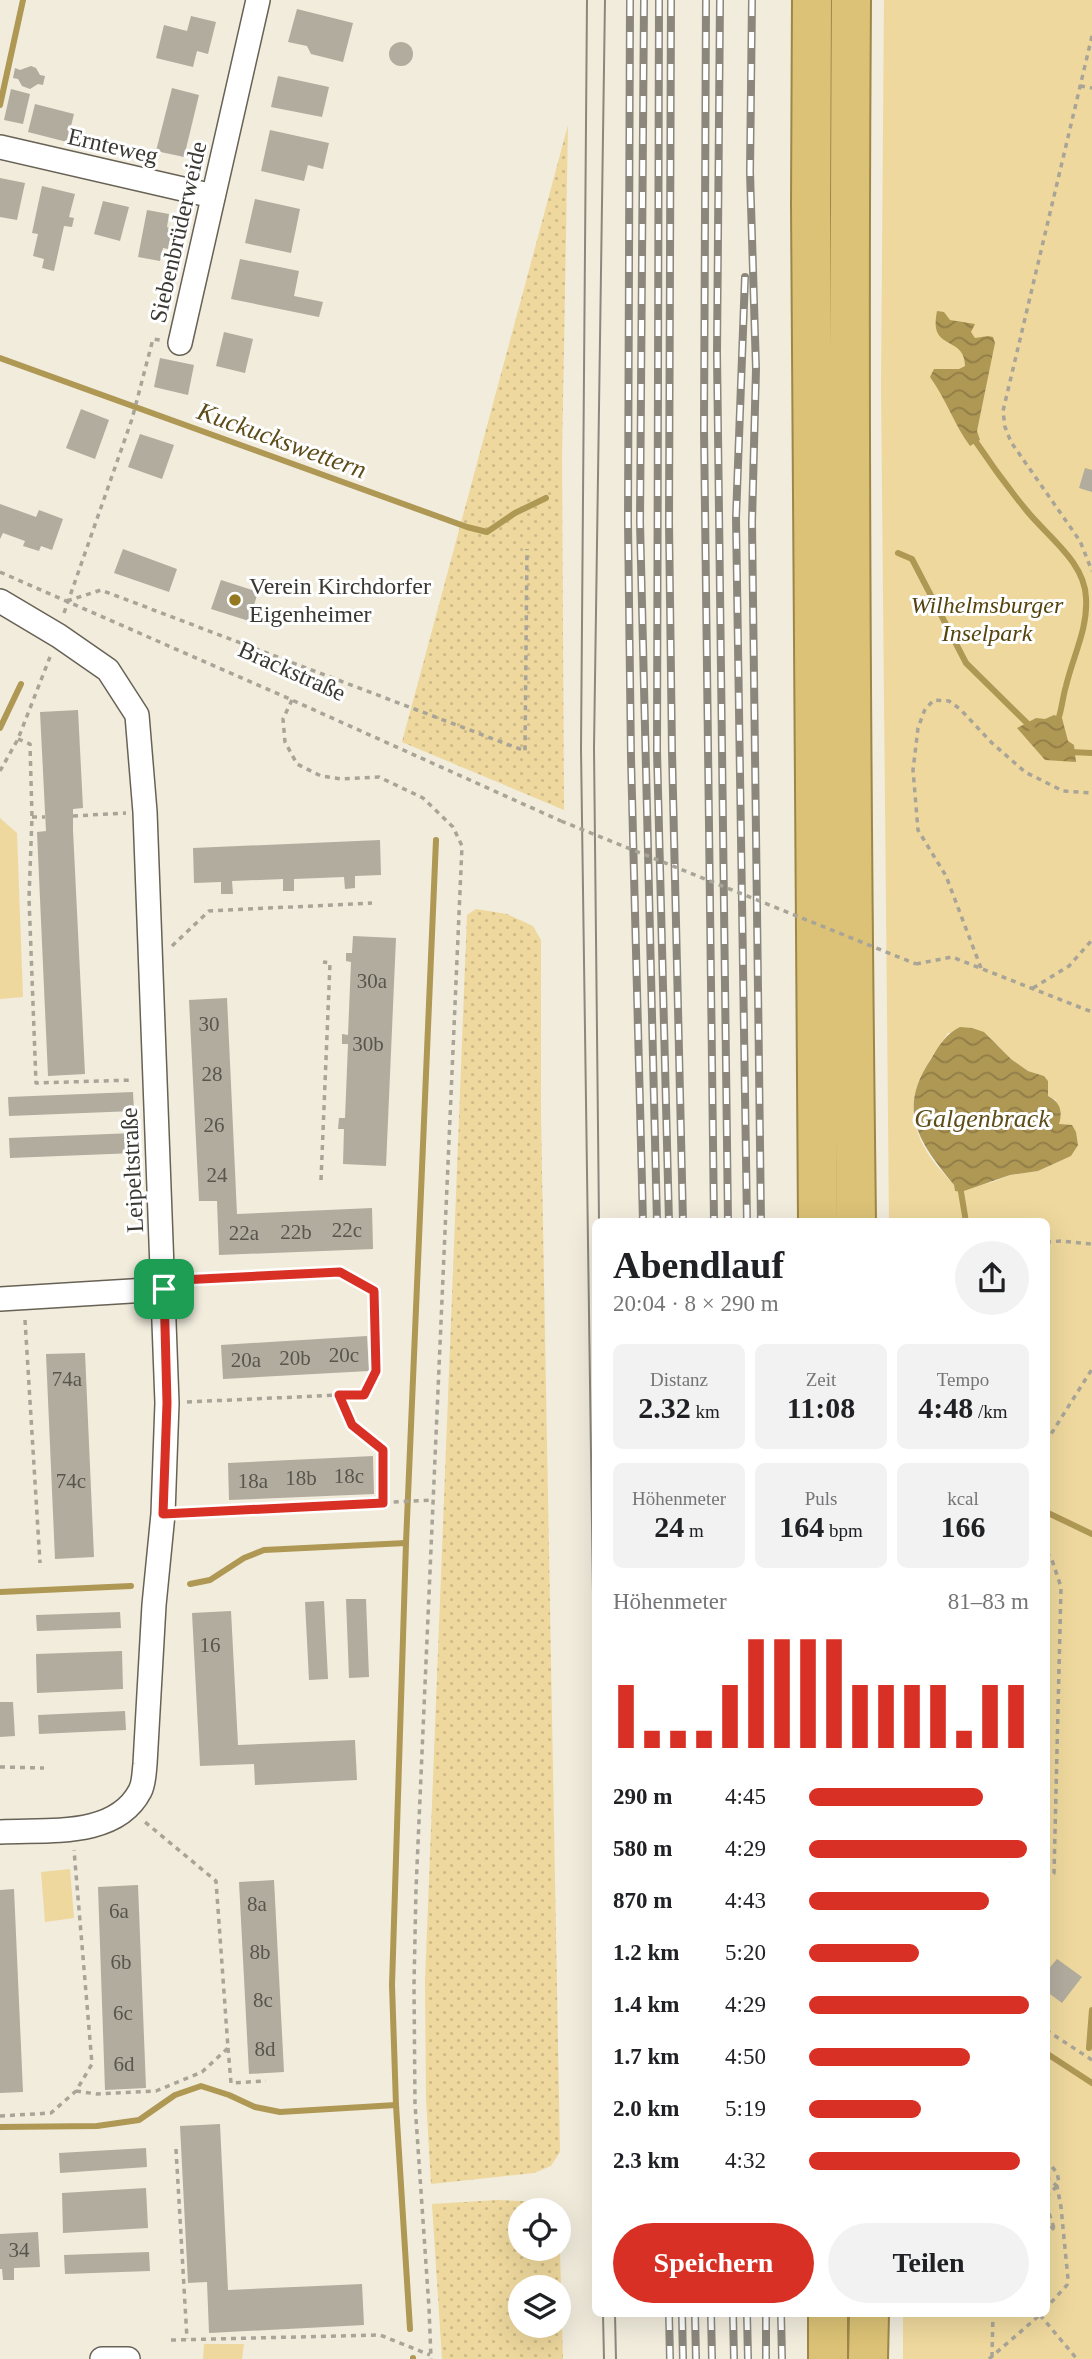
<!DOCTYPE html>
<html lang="de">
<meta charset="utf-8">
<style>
:root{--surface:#fff;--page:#f2f2f2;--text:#202124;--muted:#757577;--accent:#d93025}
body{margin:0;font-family:"Times New Roman",serif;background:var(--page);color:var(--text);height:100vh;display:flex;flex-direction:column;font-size:26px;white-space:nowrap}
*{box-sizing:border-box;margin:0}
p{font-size:23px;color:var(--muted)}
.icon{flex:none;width:38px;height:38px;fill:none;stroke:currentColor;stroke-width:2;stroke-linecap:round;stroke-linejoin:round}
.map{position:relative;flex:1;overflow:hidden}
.sheet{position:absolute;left:592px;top:1218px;width:458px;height:1099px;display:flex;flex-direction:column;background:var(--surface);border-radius:10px;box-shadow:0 7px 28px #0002}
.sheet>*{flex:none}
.fabs{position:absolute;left:508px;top:2198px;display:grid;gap:14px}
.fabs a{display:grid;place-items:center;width:63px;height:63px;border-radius:50%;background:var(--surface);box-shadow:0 7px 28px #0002;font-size:35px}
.pin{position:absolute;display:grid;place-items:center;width:60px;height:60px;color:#fff;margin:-30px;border-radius:14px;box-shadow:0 4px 10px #0006}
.round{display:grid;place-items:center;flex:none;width:74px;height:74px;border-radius:37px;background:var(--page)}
.summary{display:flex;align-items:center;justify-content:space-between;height:119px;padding:0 21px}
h1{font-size:38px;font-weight:700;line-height:52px}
.figures{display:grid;grid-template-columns:repeat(3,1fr);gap:10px;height:119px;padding:7px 21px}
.figures div{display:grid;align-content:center;border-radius:10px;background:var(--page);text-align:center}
.figures b{font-size:30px;font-weight:700}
.figures small{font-size:19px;font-weight:400}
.figures p{font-size:19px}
.chart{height:196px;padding:14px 21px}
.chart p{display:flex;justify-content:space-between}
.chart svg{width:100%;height:126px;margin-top:7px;stroke:var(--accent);stroke-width:6}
.primary-button{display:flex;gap:14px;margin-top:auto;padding:14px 21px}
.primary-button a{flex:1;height:80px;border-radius:42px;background:var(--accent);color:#fff;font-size:28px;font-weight:700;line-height:80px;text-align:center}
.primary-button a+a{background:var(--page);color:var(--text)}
ul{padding:0 21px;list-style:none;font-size:23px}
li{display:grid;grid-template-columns:112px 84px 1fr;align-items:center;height:52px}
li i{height:18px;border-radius:9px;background:var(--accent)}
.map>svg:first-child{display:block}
.grass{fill:url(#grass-dots);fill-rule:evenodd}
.green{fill:#eed89d;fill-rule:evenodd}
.water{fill:url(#water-waves)}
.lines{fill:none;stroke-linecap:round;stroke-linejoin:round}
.stream{stroke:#af9754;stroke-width:6}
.building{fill:#b1ac9e}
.minor-casing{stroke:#676255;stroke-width:26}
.trunk-casing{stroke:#9d8748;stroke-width:42}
.path{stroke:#a8a498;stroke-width:3.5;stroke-dasharray:5 5;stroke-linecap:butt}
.minor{stroke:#fff;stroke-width:23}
.trunk{stroke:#dbc276;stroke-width:38}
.tram{stroke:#8b877d;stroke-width:2}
.rail-casing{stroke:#8b877d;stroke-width:8}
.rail{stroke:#fff;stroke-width:5;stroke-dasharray:16;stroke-linecap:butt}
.path-bridge{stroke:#a8a498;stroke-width:3.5;stroke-dasharray:5 5;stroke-linecap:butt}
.route-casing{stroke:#fff;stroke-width:14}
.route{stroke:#d93025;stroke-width:9}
.poi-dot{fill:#957920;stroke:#fff;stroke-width:2.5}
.labels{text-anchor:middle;stroke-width:6;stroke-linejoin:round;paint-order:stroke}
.number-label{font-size:21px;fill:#58554d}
.street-label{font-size:24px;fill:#3a3832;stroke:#fff}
.poi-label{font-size:24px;fill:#3a3832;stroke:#fff;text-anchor:start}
.park-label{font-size:24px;font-style:italic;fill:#55440e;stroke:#fff}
.water-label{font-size:26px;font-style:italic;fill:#5e4d19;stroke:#fff}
</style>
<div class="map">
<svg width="1092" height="2359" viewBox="0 0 1092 2359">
<defs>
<pattern id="grass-dots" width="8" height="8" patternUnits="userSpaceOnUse" patternTransform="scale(1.75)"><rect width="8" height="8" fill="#eed89d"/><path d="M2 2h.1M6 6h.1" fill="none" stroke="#cdba88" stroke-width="1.8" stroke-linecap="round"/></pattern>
<pattern id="water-waves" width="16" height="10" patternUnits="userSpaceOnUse" patternTransform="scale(1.75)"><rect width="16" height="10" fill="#af9754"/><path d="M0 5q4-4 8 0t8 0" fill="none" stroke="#8f7c46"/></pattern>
</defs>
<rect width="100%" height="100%" fill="#f1ecdc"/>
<g class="grass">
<polygon points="568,125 562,456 564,810 402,742"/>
<polygon points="476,909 507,914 533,926 541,940 541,1117 560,2152 551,2166 534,2173 431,2184 426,2098 425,1981 467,915"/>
<path d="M497,2200L540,2202L554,2206L556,2210H520V2249H558V2214L559,2216L563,2359H442L432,2204ZM558,2287V2326H520V2287Z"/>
</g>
<g class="green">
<path d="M884,0H1092V2359H903V2314H1046V1222L889,1221L881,386ZM984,1032L1011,1059L1028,1071L1044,1076L1048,1081V1096L1056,1100L1059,1124L1063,1126L1071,1156L1038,1171L1010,1175L993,1182L955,1191L954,1185C945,1175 934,1164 927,1152C898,1103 920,1074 948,1033Z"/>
<polygon points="0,818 17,833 23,997 0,999"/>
<polygon points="70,1869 74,1918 45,1922 41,1872"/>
<polygon points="204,2344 244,2344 242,2359 203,2359"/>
</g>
<g class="water">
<path d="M937,311L944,312L950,320L975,324L971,332L975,338L988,336L993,337L995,343L977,431L980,440L970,446C955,426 946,399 930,377L934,369H959L965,366C965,340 939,347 936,328C935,323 936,316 937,311Z"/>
<polygon points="1054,715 1062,718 1068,741 1074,745 1076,762 1045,760 1017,728 1036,718 1045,719"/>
<path d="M960,1027L972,1028L984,1032L1011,1059L1028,1071L1044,1076L1048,1081V1096C1060,1102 1063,1111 1059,1124L1072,1125L1076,1132L1078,1145L1071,1156L1038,1171L1010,1175L961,1192L955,1191L954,1185C919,1142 896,1111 931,1059C939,1045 946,1034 960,1027Z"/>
</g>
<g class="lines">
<g class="stream">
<polyline points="0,105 23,0"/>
<polyline points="0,358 467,527 487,532 515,513 546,498"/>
<path d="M976,442C992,466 1009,489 1027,511C1048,537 1085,562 1086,598C1088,629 1073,656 1066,686C1063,696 1062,707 1059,717"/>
<polyline points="898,553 912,559 966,663 1032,728"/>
<polyline points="0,728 21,684"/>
<polyline points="1071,752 1092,753"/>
<polyline points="961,1192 966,1222"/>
<polyline points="1046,1512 1092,1534"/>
<polyline points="190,1584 210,1580 244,1558 264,1550 406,1543"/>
<polyline points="0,1592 131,1586"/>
<polyline points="1089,2048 1092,2010"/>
<polyline points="1046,2053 1092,2083"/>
<polyline points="0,2127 97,2126 139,2120 175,2095 201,2086 229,2095 255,2107 280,2112 396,2105"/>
<polyline points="410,2329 396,2105 392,1985 406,1543 436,840"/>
<polyline points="413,2358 413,2359"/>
</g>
</g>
<g class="building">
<polygon points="297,9 353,23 343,62 311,54 307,46 288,42"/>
<polygon points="191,16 216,22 208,54 197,51 193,67 156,58 164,25 187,31"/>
<circle cx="401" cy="54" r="12"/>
<polygon points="31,66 36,68 40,75 45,76 43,85 38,84 30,89 22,86 18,79 13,78 15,68 20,70"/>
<polygon points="278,76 329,87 322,117 271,107"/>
<polygon points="172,88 199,95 184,157 156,151"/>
<polygon points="11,89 30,94 23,124 4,120"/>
<polygon points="35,104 74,114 67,142 28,132"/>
<polygon points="270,130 329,143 323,169 308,165 304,181 261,171"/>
<polygon points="0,178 25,183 17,220 0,217"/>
<polygon points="42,186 75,194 69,217 74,218 72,227 64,226 54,271 42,268 44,259 33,256 38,234 32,233"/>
<polygon points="255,199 300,209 291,253 245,243"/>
<polygon points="103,201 129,207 120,241 94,234"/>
<polygon points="147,210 169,214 167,227 172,229 168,249 163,248 160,261 138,257"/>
<polygon points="240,259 299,271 294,296 323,302 319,317 231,299"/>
<polygon points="224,332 253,339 245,373 216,366"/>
<polygon points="160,358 194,365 188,395 154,387"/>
<polygon points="81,409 109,420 95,459 66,448"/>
<polygon points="140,434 174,445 162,479 128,467"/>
<polygon points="1085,468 1092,470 1092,492 1079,488"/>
<polygon points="0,504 36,517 39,510 63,519 52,550 41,546 39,551 23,546 25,541 3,533 0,539"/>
<polygon points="123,549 177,569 169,592 114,573"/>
<polygon points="221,580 258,592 249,621 211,609"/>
<polygon points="78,710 83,808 73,809 73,830 85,1074 48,1076 37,832 46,831 40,712"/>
<polygon points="380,840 381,875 355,876 355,888 345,889 344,877 294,879 294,891 283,891 283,879 232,881 233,894 221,894 221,882 194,883 193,848"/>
<polygon points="353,936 396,938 386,1166 343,1164 344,1129 338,1129 339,1118 345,1118 348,1044 342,1044 342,1034 348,1035 351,962 346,961 346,953 352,953"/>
<polygon points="227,998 237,1214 372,1208 373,1249 219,1255 217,1201 199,1201 189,1000"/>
<polygon points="133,1092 134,1111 9,1116 8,1097"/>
<polygon points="134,1133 135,1153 10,1158 9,1138"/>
<polygon points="367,1336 369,1371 223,1379 221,1345"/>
<polygon points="85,1353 94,1557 55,1559 46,1354"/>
<polygon points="373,1456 374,1494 229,1500 228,1463"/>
<polygon points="346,1599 366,1599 369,1677 349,1678"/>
<polygon points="324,1601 328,1679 309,1680 305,1602"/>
<polygon points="231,1611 238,1745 355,1740 357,1780 255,1785 254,1764 200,1766 192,1613"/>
<polygon points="120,1612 121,1628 37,1631 36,1615"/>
<polygon points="122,1651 123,1689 37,1693 36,1654"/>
<polygon points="0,1702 13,1702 15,1736 0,1737"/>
<polygon points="125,1711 126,1730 39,1734 38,1715"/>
<polygon points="274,1880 284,2072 249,2074 239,1882"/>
<polygon points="138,1885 146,2088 105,2090 98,1887"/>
<polygon points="14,1889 23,2092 0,2093 0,1890"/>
<polygon points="1057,1959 1082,1977 1062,2003 1046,1991 1046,1972"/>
<polygon points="220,2124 228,2290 362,2284 364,2325 209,2333 207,2282 188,2283 180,2126"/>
<polygon points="146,2148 147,2167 60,2173 59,2153"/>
<polygon points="146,2188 148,2228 63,2233 62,2193"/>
<polygon points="38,2232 40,2267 14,2268 14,2280 3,2280 2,2269 0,2269 0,2234"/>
<polygon points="149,2252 150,2271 65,2274 64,2255"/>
</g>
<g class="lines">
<defs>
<g id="minor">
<polyline points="0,147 213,196"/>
<polyline points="180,343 258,0"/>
<path d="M0,601L59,636L108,670L137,715L145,812L167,1403L163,1514L154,1605L145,1764C144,1773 144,1784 140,1791C115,1839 45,1829 0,1832"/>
<polyline points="0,1299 164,1289"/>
<polyline points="102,2359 128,2359"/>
</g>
<g id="trunk">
<polyline points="812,0 811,204 818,1222"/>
<path d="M851,0C848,407 851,814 856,1222"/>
<polyline points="828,2359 828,2314"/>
<polyline points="868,2359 869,2314"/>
</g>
</defs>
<use href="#minor" class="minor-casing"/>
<use href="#trunk" class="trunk-casing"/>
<g class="path">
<polyline points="1092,36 1003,411 1005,427 1011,442 1080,541 1092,571"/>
<polyline points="1080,86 1092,88"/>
<polyline points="0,572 292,700 561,821"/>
<polyline points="67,601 101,590 525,751 527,549"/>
<polyline points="64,613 132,419 153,339 160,340"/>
<polyline points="292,700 283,719 285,742 297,764 321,776 342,779 379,777 423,798 453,827 462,846 416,1889 414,1985 415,2104 429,2308 431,2359"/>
<polyline points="18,739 30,744 32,817 29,898 36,1083 133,1080"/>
<polyline points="0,771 18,739 50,657"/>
<polyline points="73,816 126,813"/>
<polyline points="32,817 45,817"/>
<polyline points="172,946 209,911 372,903"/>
<polyline points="916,964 952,957 1092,1012"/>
<polyline points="981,968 946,876 918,830 913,770 918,728 925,709 934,700 949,701 960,709 992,743 1025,772 1063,791 1092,793"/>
<polyline points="1033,988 1069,966 1092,940"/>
<polyline points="321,1180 330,963 323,962"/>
<polyline points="1046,1242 1062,1241 1092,1244"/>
<polyline points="183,1280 340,1272 374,1291 376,1371 364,1395 339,1395 352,1425 383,1450 383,1502"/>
<polyline points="25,1320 40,1563"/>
<polyline points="187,1402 339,1395"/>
<polyline points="1046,1442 1092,1369"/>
<polyline points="184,1513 433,1500"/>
<polyline points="1046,1553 1051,1557 1061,1587 1054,1873 1046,1879"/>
<polyline points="0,1767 44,1768"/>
<polyline points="1046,2030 1092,2060"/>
<polyline points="228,2048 231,2083 266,2081"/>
<polyline points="76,2091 97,2094 156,2091 202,2072 228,2048 216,1881 145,1822"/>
<polyline points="0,2116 51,2113 76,2091 92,2064 74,1850"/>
<polyline points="176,2149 187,2339"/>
<polyline points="1046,2159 1057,2173 1059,2182 1057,2186 1061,2207 1068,2279 1067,2285 1046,2308"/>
<polyline points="1046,2177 1057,2186"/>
<polyline points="1046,2197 1057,2186"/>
<polyline points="1046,2204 1055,2231 1046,2220"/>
<polyline points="1040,2315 1077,2359"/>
<polyline points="171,2340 380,2335 430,2355"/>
<polyline points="992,2357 993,2314"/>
<polyline points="989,2359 1041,2314"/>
</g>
<use href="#minor" class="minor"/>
<use href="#trunk" class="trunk"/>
<g class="tram">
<polyline points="587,0 581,749 595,1735"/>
<polyline points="599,1222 594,748 605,0"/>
<polyline points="603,2314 604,2359"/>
<polyline points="615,2314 616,2359"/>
</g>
<defs>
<g id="rail">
<polyline points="630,0 628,522 631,758 643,1222"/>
<polyline points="644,0 640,522 657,1222"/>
<polyline points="659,0 657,751 669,1222"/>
<polyline points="671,0 669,523 672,751 683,1222"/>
<polyline points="706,0 704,430 714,1222"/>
<polyline points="720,0 717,354 728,1222"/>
<polyline points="752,0 750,172 756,369 752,522 761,1222"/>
<polyline points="745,277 736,518 747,1222"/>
<polyline points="669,2314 670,2359"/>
<polyline points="682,2314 683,2359"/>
<polyline points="695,2314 696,2359"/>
<polyline points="711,2314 712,2359"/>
<polyline points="733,2314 734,2359"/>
<polyline points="747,2314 748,2359"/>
<polyline points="766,2314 766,2359"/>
<polyline points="781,2314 782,2359"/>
</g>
</defs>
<use href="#rail" class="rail-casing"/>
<use href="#rail" class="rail"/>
<polyline class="path-bridge" points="561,821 916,964"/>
</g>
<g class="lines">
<defs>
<polygon id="route" points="340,1272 374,1291 376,1371 364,1395 339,1395 352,1425 383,1450 383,1503 163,1514 167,1403 164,1289 181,1280"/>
</defs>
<use href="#route" class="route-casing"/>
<use href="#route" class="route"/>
</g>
<circle class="poi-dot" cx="235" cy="600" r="7"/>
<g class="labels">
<g class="number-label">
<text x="372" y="988">30a</text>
<text x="209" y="1031">30</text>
<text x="368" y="1051">30b</text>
<text x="212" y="1081">28</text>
<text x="214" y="1132">26</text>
<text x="217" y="1182">24</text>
<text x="347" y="1237">22c</text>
<text x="296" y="1239">22b</text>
<text x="244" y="1240">22a</text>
<text x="344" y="1362">20c</text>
<text x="295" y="1365">20b</text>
<text x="246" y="1367">20a</text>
<text x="67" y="1386">74a</text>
<text x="349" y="1483">18c</text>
<text x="301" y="1485">18b</text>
<text x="71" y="1488">74c</text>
<text x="253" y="1488">18a</text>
<text x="210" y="1652">16</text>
<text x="257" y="1911">8a</text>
<text x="119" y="1918">6a</text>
<text x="260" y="1959">8b</text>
<text x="121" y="1969">6b</text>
<text x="263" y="2007">8c</text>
<text x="123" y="2020">6c</text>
<text x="265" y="2056">8d</text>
<text x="124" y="2071">6d</text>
<text x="19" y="2257">34</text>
</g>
<g class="street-label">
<text transform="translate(113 146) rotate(13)" y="8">Ernteweg</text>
<text transform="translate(178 232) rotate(-77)" y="8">Siebenbrüderweide</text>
<text transform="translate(292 671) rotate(24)" y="8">Brackstraße</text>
<text transform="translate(132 1170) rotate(-93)" y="8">Leipeltstraße</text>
</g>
<g class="poi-label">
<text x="249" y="594">Verein Kirchdorfer<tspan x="249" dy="28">Eigenheimer</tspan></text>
</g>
<g class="park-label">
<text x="987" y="613">Wilhelmsburger<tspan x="987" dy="28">Inselpark</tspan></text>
</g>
<g class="water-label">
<text transform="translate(282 440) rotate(20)" y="9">Kuckuckswettern</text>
<text x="982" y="1127">Galgenbrack</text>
</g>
</g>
</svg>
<div class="fabs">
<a><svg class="icon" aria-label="locate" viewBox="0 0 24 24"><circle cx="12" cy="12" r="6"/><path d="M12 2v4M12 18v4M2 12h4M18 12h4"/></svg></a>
<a><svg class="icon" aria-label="layers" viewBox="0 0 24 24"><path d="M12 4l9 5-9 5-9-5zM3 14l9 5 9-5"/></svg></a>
</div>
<div class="pin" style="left:164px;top:1289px;background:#1e9e55"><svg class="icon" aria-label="arrive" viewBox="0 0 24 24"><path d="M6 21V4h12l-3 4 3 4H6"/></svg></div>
<section class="sheet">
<div class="summary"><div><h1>Abendlauf</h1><p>20:04 · 8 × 290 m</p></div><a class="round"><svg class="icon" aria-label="share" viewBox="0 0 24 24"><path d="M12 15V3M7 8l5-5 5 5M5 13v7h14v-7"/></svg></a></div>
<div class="figures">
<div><p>Distanz</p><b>2.32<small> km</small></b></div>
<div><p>Zeit</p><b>11:08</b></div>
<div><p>Tempo</p><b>4:48<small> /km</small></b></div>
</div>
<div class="figures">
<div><p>Höhenmeter</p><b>24<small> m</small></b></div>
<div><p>Puls</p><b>164<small> bpm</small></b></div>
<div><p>kcal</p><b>166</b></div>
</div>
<div class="chart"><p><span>Höhenmeter</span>81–83 m</p>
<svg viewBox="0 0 160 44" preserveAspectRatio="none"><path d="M5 44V22M15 44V38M25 44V38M35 44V38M45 44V22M55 44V6M65 44V6M75 44V6M85 44V6M95 44V22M105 44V22M115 44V22M125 44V22M135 44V38M145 44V22M155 44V22"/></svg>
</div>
<ul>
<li><b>290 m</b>4:45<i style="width:79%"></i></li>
<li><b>580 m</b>4:29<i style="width:99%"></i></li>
<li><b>870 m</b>4:43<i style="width:82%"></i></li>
<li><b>1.2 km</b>5:20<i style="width:50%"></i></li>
<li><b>1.4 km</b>4:29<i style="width:100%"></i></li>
<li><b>1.7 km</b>4:50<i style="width:73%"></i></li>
<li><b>2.0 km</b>5:19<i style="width:51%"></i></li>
<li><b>2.3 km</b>4:32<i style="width:96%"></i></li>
</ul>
<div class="primary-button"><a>Speichern</a><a>Teilen</a></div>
</section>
</div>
